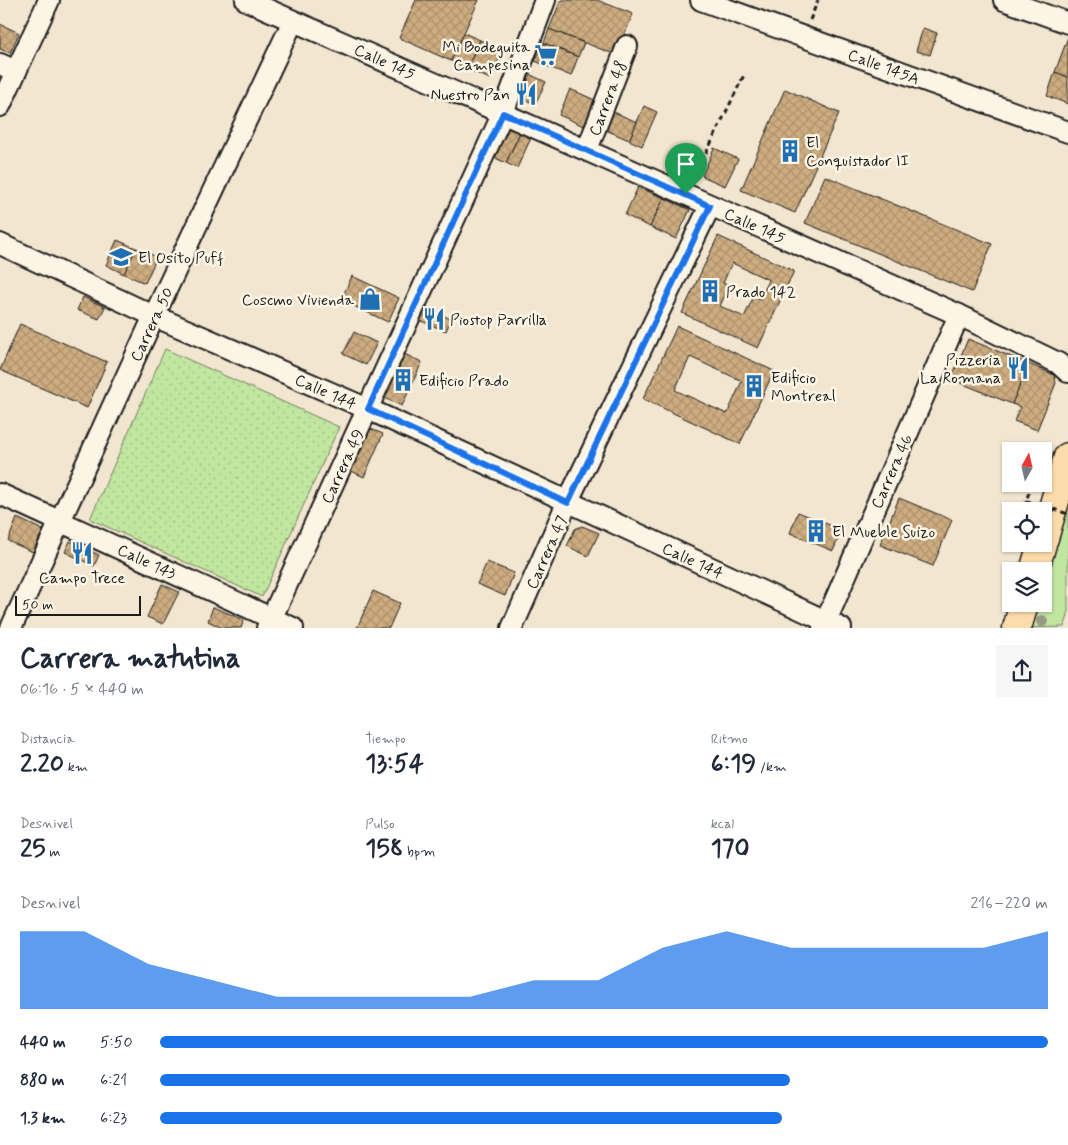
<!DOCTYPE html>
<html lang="es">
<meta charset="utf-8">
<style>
:root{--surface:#fff;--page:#f6f6f7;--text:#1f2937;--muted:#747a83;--accent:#1a73e8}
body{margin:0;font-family:Mynerve,sans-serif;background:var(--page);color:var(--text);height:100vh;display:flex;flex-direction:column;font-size:19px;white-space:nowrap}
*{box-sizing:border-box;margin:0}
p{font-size:16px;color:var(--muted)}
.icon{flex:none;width:28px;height:28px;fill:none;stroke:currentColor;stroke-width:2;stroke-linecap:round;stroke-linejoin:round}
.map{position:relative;height:628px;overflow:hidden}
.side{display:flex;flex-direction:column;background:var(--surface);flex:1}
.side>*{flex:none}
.needle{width:32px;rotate:8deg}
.tools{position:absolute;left:1002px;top:442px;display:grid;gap:10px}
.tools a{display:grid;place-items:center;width:50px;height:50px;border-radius:0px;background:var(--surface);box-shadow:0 1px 4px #0004;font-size:25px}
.scale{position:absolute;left:15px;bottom:12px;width:126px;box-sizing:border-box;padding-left:5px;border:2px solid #1c1c1c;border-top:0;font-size:14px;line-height:18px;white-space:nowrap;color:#1c1c1c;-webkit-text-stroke:4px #fcf5e5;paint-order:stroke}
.pin{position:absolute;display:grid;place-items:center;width:42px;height:42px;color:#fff;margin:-51px -21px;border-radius:50% 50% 50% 0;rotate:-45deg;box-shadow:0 0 5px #0007}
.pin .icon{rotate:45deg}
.round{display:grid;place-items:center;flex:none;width:52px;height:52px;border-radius:0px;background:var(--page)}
.headline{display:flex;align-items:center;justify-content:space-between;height:85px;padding:0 20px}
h1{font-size:28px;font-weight:800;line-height:38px}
.metrics{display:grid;grid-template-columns:repeat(3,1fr);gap:8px;height:85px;padding:5px 20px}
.metrics div{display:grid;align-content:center}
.metrics b{font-size:25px;font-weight:800}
.metrics small{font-size:14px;font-weight:400}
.metrics p{font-size:14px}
.chart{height:140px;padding:10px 20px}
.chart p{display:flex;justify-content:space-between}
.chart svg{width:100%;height:90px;margin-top:5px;fill:var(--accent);opacity:.7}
ul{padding:0 20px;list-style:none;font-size:16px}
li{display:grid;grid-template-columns:80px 60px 1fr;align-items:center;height:38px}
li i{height:12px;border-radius:6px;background:var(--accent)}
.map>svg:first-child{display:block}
.green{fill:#c1e6a0;stroke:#6e815e}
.park{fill:url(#park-dots);stroke:#6e815e}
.building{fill:url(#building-cross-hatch);stroke:#1c1c1c;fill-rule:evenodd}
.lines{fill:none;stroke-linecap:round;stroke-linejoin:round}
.street-casing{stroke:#1c1c1c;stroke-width:24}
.highway-casing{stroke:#1c1c1c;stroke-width:31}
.path{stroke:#1c1c1c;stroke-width:3;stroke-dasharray:5 4;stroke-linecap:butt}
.street{stroke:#fcf5e5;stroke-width:20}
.highway{stroke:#fddcac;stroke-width:28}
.path-bridge{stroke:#1c1c1c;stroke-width:3;stroke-dasharray:5 4;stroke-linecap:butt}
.tree{fill:#989883}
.route-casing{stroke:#fff;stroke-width:10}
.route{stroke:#1a73e8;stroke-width:6}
.labels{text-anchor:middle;stroke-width:5;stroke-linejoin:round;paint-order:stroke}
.poi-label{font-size:16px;fill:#1c1c1c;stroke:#fcf5e5;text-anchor:start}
.street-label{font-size:16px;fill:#1c1c1c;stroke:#fcf5e5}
</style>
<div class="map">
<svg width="1068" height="628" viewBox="0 0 1068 628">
<defs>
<pattern id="park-dots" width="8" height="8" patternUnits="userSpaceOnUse" patternTransform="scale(1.25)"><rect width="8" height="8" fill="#c1e6a0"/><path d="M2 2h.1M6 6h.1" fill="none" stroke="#a5c589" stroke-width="1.8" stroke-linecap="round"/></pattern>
<pattern id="building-cross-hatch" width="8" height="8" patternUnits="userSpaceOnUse" patternTransform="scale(1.25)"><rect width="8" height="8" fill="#cdac80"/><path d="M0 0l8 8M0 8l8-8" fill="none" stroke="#af936e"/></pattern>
</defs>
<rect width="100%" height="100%" fill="#f3e6d1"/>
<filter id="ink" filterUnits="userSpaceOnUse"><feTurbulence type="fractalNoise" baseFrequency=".02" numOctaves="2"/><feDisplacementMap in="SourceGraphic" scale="10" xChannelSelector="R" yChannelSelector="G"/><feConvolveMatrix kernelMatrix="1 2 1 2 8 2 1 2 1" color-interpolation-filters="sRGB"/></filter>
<g filter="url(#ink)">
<polygon class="green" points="1068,488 1068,616 1064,627 1024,628 1032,604 1044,604 1044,571"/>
<polygon class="park" points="165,349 339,427 262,597 90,519"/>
<g class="building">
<polygon points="416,0 479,0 451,61 399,38"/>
<polygon points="561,0 597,0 633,14 616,55 549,29"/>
<polygon points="0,24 19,33 10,53 0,49"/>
<polygon points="923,28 937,33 930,55 916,51"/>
<polygon points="549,29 584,43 578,57 544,43"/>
<polygon points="464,33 480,40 467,69 451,61"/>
<polygon points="1068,37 1068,77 1055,72"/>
<polygon points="480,40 503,50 490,79 467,69"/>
<polygon points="544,43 578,57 571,76 535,61"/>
<polygon points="1055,72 1068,77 1068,104 1047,96"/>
<polygon points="529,74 546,82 535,104 519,97"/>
<polygon points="570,89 597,101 586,127 559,115"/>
<polygon points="785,89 839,113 795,213 741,190"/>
<polygon points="644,106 657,112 642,146 629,140"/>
<polygon points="609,110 637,122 629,140 601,128"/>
<polygon points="503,125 520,133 506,163 489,155"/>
<polygon points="520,133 531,138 517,168 506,163"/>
<polygon points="714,148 738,159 725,186 702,176"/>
<polygon points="825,176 992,244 972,292 805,223"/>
<polygon points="638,187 664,198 650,227 625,215"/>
<polygon points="664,198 690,210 676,239 650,227"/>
<path d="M718,236L794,271L758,348L682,313ZM732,263L769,280L760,299L754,296L744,317L720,306L729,286L723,283Z"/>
<polygon points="117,240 136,248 124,274 106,265"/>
<polygon points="136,248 157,257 145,283 124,274"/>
<polygon points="352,276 399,298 388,322 341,300"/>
<polygon points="83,297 105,307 99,319 77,310"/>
<polygon points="421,306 451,319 446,331 416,319"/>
<polygon points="20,324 107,362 87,408 0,370"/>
<path d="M677,326L774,371L740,444L643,399ZM690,357L742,381L727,414L675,390Z"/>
<polygon points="354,332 377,343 366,365 343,354"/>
<polygon points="968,339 1029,364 1012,404 951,379"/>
<polygon points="404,354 422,362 402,406 384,398"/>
<polygon points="1029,364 1054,375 1056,383 1037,430 1014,421 1020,407 1012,404"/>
<polygon points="366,427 383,434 364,477 347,469"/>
<polygon points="899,498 952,520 933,566 880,545"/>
<polygon points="798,512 842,530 833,551 790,533"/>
<polygon points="17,518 43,530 33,552 8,541"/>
<polygon points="582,526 599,533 588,556 567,546 575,529"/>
<polygon points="70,541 99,555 94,566 65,552"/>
<polygon points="487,562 514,573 505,596 477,584"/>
<polygon points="162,584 179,592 163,624 147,617"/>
<polygon points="373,591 400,603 389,628 357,628"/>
<polygon points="213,607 244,620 241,628 222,628 208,621"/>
</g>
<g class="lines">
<defs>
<g id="street">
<polyline points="246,0 959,315 1058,363 1068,372"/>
<polyline points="701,0 1068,132"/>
<polyline points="1004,0 1068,23"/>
<polyline points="0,64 16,71"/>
<polyline points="0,106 49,0"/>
<polyline points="587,150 627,46"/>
<polyline points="0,244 154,316 368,409 841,628"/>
<polyline points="0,494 293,628"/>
<polyline points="11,628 154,316 293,21"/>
<polyline points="267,628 503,113 545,0"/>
<polyline points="512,628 567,503 710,206"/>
<polyline points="823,628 959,315"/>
</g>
<g id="highway">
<polyline points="1044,538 1068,457"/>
<polyline points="1034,571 1042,544"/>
<polyline points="1017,628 1024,604"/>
</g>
</defs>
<use href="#street" class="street-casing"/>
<use href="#highway" class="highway-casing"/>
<g class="path">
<polyline points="810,20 818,0"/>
<polyline points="694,178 744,75"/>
<polyline points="1023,511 1024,508 1030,509"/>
<polyline points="1013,544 1012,548 1019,549"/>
</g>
<use href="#street" class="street"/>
<use href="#highway" class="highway"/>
<g class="path-bridge">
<polyline points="1032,484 1026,501 1035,503"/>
<polyline points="1033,511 1035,503 1068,514"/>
</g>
</g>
<circle class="tree" cx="1042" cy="621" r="6"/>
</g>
<g class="lines" filter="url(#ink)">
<defs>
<polygon id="route" points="503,113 710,206 568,503 368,409"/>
</defs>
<use href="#route" class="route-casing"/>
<use href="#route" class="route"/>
</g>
<defs>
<symbol id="supermarket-bare" viewBox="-9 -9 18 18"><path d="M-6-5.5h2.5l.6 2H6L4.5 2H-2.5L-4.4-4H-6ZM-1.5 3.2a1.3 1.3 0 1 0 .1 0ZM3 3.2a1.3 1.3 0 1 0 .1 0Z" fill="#1f6fb2" stroke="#fcf5e5" stroke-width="2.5" paint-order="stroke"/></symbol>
<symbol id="restaurant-bare" viewBox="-9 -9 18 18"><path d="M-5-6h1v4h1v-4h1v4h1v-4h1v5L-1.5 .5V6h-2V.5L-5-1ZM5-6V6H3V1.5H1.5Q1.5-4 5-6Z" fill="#1f6fb2" stroke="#fcf5e5" stroke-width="2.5" paint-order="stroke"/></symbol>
<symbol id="building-bare" viewBox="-9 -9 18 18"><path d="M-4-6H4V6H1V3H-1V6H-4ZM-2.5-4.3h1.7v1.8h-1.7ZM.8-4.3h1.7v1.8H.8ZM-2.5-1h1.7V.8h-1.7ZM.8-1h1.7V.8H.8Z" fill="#1f6fb2" stroke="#fcf5e5" stroke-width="2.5" paint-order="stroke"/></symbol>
<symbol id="school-bare" viewBox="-9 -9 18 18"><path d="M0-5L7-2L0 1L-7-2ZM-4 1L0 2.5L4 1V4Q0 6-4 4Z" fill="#1f6fb2" stroke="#fcf5e5" stroke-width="2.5" paint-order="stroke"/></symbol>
<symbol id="shop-bare" viewBox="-9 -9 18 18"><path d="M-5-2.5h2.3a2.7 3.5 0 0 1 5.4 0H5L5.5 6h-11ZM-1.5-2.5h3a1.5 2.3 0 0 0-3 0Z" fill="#1f6fb2" stroke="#fcf5e5" stroke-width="2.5" paint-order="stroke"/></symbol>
</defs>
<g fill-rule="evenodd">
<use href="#supermarket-bare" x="530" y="39" width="32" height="32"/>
<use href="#restaurant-bare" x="510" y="78" width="32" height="32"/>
<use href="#building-bare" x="774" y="135" width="32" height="32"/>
<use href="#school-bare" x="105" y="241" width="32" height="32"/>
<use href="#building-bare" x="694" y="275" width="32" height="32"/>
<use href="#shop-bare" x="354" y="283" width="32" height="32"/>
<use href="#restaurant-bare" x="418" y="303" width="32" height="32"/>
<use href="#restaurant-bare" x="1002" y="352" width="32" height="32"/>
<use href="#building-bare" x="387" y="364" width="32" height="32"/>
<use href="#building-bare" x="738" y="370" width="32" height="32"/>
<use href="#building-bare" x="800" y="515" width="32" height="32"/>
<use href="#restaurant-bare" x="66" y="537" width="32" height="32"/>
</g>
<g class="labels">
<g class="poi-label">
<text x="530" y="52" text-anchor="end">Mi Bodeguita<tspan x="530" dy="18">Campesina</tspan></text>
<text x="510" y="100" text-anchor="end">Nuestro Pan</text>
<text x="806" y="148">El<tspan x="806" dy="18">Conquistador II</tspan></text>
<text x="138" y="263">El Osito Puff</text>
<text x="726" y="297">Prado 142</text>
<text x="354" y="305" text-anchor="end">Coscmo Vivienda</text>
<text x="450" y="325">Piostop Parrilla</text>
<text x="1001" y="365" text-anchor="end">Pizzeria<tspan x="1001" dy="18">La Romana</tspan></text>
<text x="771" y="383">Edificio<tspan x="771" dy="18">Montreal</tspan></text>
<text x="419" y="386">Edificio Prado</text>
<text x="832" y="537">El Mueble Suizo</text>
<text x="82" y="583" text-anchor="middle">Campo Trece</text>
</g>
<g class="street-label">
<text transform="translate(385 61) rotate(24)" y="6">Calle 145</text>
<text transform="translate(884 66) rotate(20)" y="6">Calle 145A</text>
<text transform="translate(607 98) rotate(-69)" y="6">Carrera 48</text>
<text transform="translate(755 225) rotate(24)" y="6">Calle 145</text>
<text transform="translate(151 324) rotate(-65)" y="6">Carrera 50</text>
<text transform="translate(326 391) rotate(24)" y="6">Calle 144</text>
<text transform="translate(342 466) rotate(-65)" y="6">Carrera 49</text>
<text transform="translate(891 471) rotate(-66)" y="6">Carrera 46</text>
<text transform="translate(546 552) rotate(-66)" y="6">Carrera 47</text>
<text transform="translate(693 560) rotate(25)" y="6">Calle 144</text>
<text transform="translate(147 561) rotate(25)" y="6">Calle 143</text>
</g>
</g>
</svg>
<div class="tools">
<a><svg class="needle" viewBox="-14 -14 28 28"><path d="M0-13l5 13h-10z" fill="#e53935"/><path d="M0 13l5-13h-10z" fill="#747a83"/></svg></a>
<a><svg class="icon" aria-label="locate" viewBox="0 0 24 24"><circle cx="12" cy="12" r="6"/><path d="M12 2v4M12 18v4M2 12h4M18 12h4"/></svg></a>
<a><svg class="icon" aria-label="layers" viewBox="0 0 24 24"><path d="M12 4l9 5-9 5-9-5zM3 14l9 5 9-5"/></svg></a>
</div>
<div class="scale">50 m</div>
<div class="pin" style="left:686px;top:194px;background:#1e9e55"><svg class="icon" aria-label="arrive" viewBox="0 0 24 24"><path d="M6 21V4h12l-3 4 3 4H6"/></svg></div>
</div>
<section class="side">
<div class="headline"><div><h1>Carrera matutina</h1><p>06:16 · 5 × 440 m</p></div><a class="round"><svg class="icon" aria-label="share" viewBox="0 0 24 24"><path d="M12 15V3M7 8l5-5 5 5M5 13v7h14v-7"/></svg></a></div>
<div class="metrics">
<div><p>Distancia</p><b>2.20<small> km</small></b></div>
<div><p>Tiempo</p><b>13:54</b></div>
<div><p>Ritmo</p><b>6:19<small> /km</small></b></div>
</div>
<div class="metrics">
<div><p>Desnivel</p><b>25<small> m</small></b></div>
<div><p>Pulso</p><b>158<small> bpm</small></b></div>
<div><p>kcal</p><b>170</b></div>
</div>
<div class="chart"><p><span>Desnivel</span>216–220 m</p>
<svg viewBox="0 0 160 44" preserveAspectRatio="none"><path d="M0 44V6L10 6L20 22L30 30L40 38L50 38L60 38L70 38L80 30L90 30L100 14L110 6L120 14L130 14L140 14L150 14L160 6V44z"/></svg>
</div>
<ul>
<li><b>440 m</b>5:50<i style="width:100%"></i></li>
<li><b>880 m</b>6:21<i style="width:71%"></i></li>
<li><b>1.3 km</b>6:23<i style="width:70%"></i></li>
</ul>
</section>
